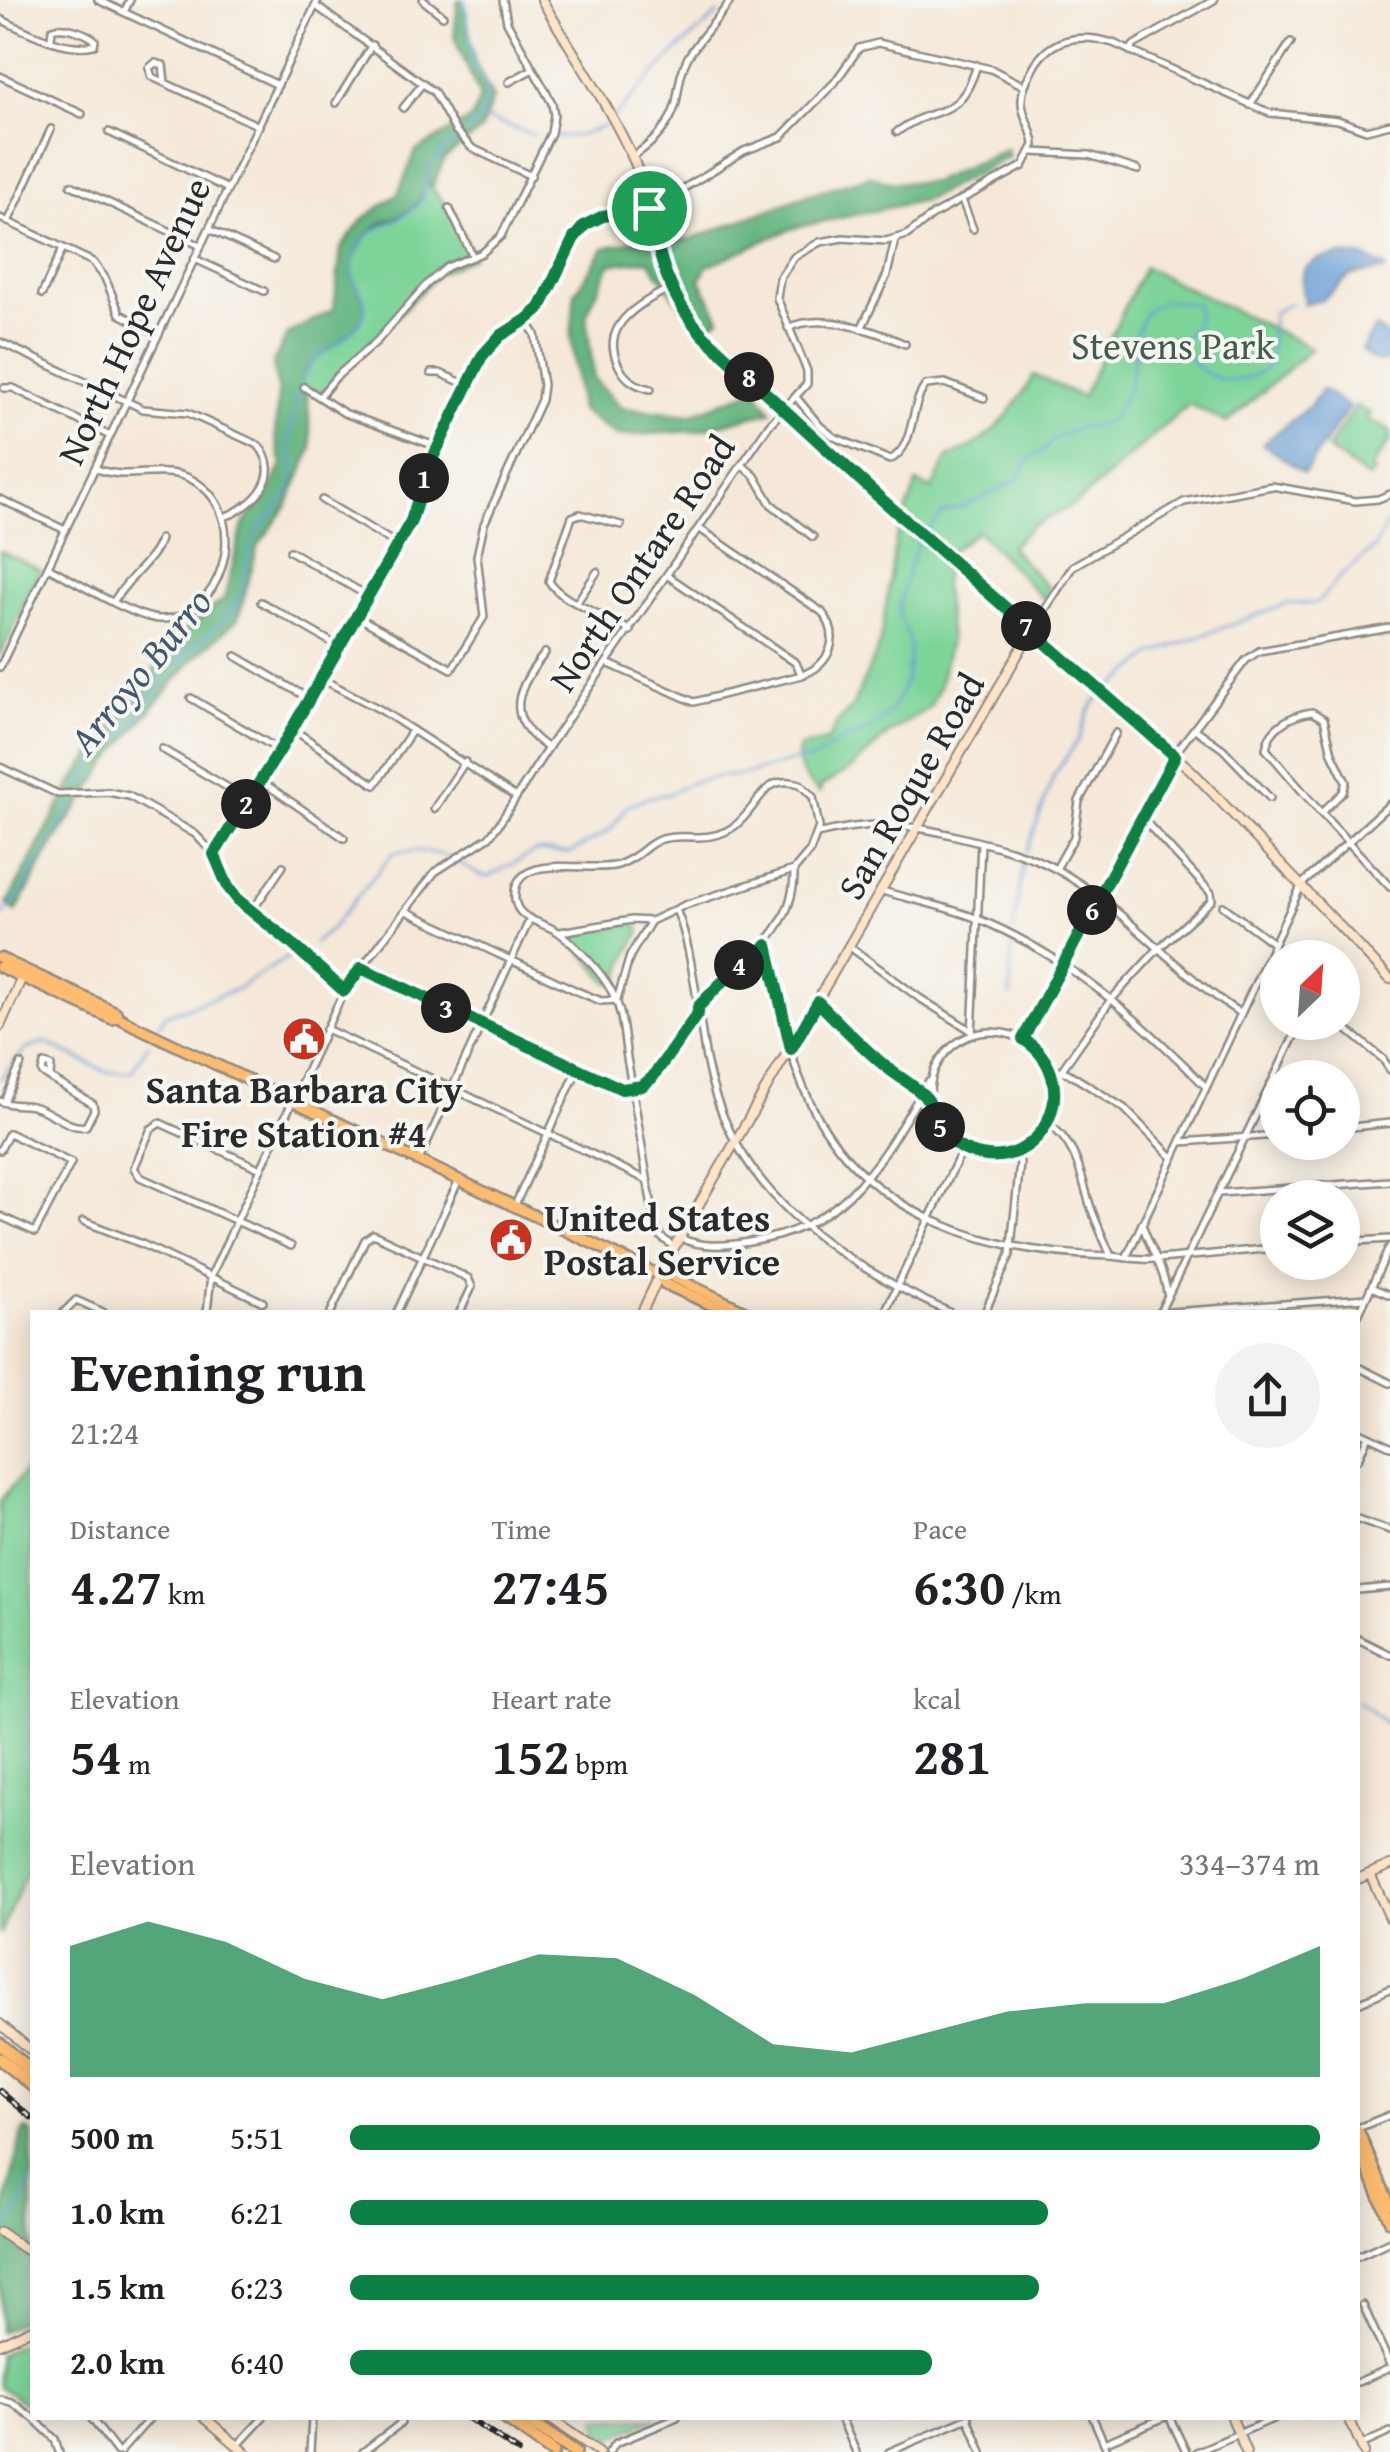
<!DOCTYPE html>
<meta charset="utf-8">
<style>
:root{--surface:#fff;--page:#f2f2f2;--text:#202124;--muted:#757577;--accent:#0b8043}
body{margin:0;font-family:"Gentium Book Plus",serif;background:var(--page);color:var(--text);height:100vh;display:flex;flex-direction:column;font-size:38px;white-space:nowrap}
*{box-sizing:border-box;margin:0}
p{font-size:32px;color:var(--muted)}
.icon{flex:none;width:55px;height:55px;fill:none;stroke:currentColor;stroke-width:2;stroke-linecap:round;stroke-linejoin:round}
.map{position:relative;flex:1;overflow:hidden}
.panel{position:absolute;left:30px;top:1310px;width:1330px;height:1110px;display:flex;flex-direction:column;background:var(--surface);border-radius:0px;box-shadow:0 5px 25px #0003}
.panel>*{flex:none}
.needle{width:65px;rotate:25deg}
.fabs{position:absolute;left:1260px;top:940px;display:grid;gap:20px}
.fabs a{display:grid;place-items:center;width:100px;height:100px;border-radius:50%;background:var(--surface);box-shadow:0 5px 25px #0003;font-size:50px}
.pin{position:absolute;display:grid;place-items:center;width:85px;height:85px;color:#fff;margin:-42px;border:5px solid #fff;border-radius:50%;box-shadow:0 2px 10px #0007}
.km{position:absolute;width:50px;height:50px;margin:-25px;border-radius:50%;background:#222;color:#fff;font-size:28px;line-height:50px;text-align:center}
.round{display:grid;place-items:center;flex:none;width:105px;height:105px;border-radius:52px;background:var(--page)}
.headline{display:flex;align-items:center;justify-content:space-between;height:170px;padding:0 40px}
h1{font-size:55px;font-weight:700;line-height:75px}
.stats{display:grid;grid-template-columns:repeat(3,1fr);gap:15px;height:170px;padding:10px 40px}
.stats div{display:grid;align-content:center}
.stats b{font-size:50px;font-weight:700}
.stats small{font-size:28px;font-weight:400}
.stats p{font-size:28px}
.chart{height:280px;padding:20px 40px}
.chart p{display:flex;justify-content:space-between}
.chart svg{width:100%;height:180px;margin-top:10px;fill:var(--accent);opacity:.7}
ul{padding:0 40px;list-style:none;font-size:32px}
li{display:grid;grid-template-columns:160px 120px 1fr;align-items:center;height:75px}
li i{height:25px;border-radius:12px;background:var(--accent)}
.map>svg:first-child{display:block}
.green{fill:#7dd499;stroke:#548062;stroke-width:2.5}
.forest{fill:#66b681;stroke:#487056;stroke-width:2.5}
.water{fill:#6a9ed6;stroke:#4a6480;stroke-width:2.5}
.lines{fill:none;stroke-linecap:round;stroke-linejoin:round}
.stream{stroke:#6a9ed6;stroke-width:2.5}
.street-casing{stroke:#908a82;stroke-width:10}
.secondary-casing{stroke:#908a82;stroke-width:12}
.primary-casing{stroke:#908a82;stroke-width:14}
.highway-casing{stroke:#908a82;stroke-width:16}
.street{stroke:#fff;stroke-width:5}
.secondary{stroke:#ffe4c6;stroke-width:8}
.primary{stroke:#febc70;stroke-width:9}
.highway{stroke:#febc70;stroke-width:11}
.rail-casing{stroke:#2b2b2b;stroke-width:6}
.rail{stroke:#f6f6f2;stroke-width:2.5;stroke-dasharray:8;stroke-linecap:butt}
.route-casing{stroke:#fff;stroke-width:20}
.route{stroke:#0b8043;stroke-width:12}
.labels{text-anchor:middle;stroke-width:8;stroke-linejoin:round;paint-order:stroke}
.street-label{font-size:38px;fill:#2b2b2b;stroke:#f6f6f2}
.park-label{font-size:38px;fill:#445e4c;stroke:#f6f6f2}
.poi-label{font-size:38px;font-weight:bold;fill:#2b2b2b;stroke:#f6f6f2}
.water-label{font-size:40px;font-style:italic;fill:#44596f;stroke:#f6f6f2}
</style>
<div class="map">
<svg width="1390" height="2452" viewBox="0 0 1390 2452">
<rect width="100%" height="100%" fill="#f6f6f2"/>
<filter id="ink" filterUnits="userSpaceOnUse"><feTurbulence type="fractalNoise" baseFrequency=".01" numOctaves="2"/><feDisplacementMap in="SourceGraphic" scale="20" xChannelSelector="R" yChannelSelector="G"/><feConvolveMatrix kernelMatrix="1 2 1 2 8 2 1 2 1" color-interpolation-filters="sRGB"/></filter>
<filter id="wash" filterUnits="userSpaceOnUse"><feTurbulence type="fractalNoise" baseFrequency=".0048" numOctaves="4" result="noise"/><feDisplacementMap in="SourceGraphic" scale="40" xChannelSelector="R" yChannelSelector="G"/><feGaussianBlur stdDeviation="2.25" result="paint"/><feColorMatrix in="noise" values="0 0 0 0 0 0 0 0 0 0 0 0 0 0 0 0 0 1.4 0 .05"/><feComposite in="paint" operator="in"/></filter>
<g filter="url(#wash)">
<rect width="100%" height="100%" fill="#f5e8d8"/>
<g class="green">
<path d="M426,181L449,208L473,257L438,274L321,395L304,387L301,392C301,356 333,354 351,330C358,322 358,301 360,290C341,274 357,241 374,228C382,222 394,220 401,213C411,204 418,191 426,181Z"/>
<path d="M1144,267L1312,348L1227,423L1189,404L1077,503L1031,527L1010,547L1050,590L1044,600L978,531L952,550L943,580L950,640L939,687L930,707L887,735L852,768L822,786L819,793C805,778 793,768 800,747L827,741L838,722L852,707L880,644L896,539L917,483L932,489L948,457C990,443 1013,412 1034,375L1082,397Z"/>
<polygon points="1356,406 1370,413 1367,419 1390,431 1390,440 1371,469 1374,472 1368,478 1327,449"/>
<polygon points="0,551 41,570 0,656"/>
<polygon points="631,924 638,926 640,932 629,952 618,982 609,983 575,943 574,937 579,933"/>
<polygon points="32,1463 32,1858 0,1935 0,1501"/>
<polygon points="32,2338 32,2409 0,2386 0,2354"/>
<polygon points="597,2418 658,2418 603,2441"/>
</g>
<g class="forest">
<path d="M458,0H464L475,63L493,98L481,130L444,159L432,188L426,182C422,222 384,211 366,237C331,284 374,289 363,315C349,349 301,350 301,392L307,395L312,448L287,506L258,546L238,619L192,660L112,757L55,841L16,912L7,904L70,786L115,721L141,693L154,670L155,654L224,599L243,525L266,495L282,466L275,435L278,395L273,363L288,334L334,309L341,248L363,219L398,194L416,151L472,118L480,97L454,37Z"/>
<polygon points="1006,149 1009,157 925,200 793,228 707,266 700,280 720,318 699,332 649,260 610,264 586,315 594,379 622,408 690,415 755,389 772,411 696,431 617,436 580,410 571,337 575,293 604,248 640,239 692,239 810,194 871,176 893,183 933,182"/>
<polygon points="26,2129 32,2134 32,2315 0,2332 0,2227 22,2133"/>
</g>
<g class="water">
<polygon points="1340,255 1363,257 1385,267 1385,270 1351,275 1322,300 1304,304 1301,279 1305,268 1317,260"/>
<path d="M1375,327L1390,338V359C1380,366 1369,359 1362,350Z"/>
<polygon points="1322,389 1349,407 1304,473 1263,444 1311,405"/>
</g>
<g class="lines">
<g class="stream">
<polyline points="464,0 475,65 486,87 486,100 481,117 467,131"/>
<polyline points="615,116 669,58 718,14"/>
<polyline points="484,118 534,135"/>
<polyline points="556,137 578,136 605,126"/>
<path d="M926,532L944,512L963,507L1017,480L1030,458L1047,448L1053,439L1080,427L1098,426L1112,418L1128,390L1134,362L1136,333L1147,310L1164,300L1196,304L1198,319L1182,342C1192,380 1243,394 1269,364L1273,313L1291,303"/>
<polyline points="1108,691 1153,654 1286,604 1317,603 1340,577 1374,548 1390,520"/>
<path d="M848,737C891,729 913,682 909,641C907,631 900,622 899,612C899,600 914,548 921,538"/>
<path d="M82,786C88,777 92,767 98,759C110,745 125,735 136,721C151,700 162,677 181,658C199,639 221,628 235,605C247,584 244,559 254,539C273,502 310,493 287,446C292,428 300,377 309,366C323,348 357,336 364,314C371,294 347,284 352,265C361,222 391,229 417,206C427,197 424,182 429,171C434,159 445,150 454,142"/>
<polyline points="1027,851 1054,775 1079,739 1089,710 1099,698"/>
<polyline points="0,918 21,894 73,803"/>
<polyline points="1013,931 1024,859"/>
<path d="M314,943L330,930L393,853C412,849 441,851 458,862C469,868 475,875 488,877L536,851L570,853L609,831L628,806L645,798L669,794L690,783L716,777L742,775L793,761L811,760L845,738"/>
<polyline points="1010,996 1012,940"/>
<polyline points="159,1025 165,1015 235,990 291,955"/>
<polyline points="0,1079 25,1050 44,1042 107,1072 131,1072 149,1043"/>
<polyline points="1358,1701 1390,1727"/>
<polyline points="9,2227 32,2183"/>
</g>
</g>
</g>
<g filter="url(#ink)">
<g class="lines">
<defs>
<g id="street">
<polyline points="98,0 278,85"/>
<polyline points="423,0 443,16"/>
<polyline points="316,6 434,92 455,130 472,148 531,176"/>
<polyline points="124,12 130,0"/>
<path d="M0,19C26,31 65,52 94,45L95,40C85,32 64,25 52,29L51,39"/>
<polyline points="1130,51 1134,45 1214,0"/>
<polyline points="0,76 82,114"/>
<polyline points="165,82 163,65 155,63 149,68 152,77 259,126"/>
<polyline points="509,82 531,70"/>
<polyline points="336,103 372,45"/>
<polyline points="1250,105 1291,42"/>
<polyline points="403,108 423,83"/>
<polyline points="109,132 228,189"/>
<path d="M897,132C936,102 959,124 977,65"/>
<polyline points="1032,152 1089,155 1138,170"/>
<path d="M632,157C652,144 670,127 676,103C679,87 680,72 688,57C700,37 718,20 731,0"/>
<polyline points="71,185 201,246"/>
<polyline points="962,200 973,229"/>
<polyline points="449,208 473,257"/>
<polyline points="0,218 93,262 105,278 120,314 159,335"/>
<polyline points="8,222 51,129"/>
<polyline points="209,229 274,259"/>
<polyline points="195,259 264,291"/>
<polyline points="42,294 63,248"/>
<path d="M788,328C820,312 874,330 905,344"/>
<polyline points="861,329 887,275 895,240"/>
<path d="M0,342L143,409L188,413L258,445C285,476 253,507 224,517"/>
<polyline points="431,373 440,373 467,385"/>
<polyline points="304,387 344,413 438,447"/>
<polyline points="4,388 13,388 110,436"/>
<path d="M651,389C637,386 627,381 620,368C597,327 637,305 670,288"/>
<polyline points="321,395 336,377 377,341 427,284 447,267 482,253 501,236 551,133 554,115 552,103 507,22 503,0"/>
<path d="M796,397L820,426L834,437L890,460C917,445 908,407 926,385L945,383L984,398"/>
<polyline points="742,465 755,476 771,504 813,537"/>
<polyline points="0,499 65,530"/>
<polyline points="322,500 398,545"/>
<path d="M621,525L580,514L572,517L549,581C561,603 608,615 630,631"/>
<polyline points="290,551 368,596"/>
<path d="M48,567C73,580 135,619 160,619C220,621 252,522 199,484C166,460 130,484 95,468"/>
<polyline points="668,576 796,663 801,674"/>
<path d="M114,601C127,578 155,560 160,539"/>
<polyline points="261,602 338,646"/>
<polyline points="577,602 597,572"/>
<polyline points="356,616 452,669 484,617 477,556 484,524 541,400 543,385 535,334 526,320"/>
<polyline points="1032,630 1073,566 1184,502 1272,486 1355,501 1378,499 1390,494"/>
<path d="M545,653C516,689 503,718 548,748"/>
<polyline points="236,656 308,698"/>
<path d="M607,663L694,702L802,675C830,665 842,637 822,612L700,529"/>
<polyline points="0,667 318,0"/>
<polyline points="320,678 381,710 516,797"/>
<polyline points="191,698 279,750"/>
<path d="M1312,712L1324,719L1332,753L1346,782L1343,792L1321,813L1266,749C1269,727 1291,715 1312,712Z"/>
<polyline points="291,728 375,785 412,731"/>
<polyline points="1195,729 1223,749 1270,798"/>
<polyline points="162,749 249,800"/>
<polyline points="0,767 58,794 108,792 129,796 195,834 214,854 233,894 344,991"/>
<polyline points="261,781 344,838"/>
<polyline points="434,809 465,762"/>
<polyline points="1321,813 1390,887"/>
<path d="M817,834C873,820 905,823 960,837C992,845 1024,852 1054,868C1123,905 1173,971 1240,1013"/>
<polyline points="214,854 279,750 411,521 428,469 482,356 500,336 526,320 539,308 578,232 596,218 657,205 744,151 781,137 835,82 859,48 878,43 991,69 1024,86"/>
<polyline points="1056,869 1074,837 1079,801 1116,733"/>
<path d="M882,891C914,900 948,907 978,919C1065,954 1142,1021 1206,1087"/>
<polyline points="1223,906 1273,943"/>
<path d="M676,910C692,944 699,1020 706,1059C731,1192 835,1260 949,1312"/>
<polyline points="252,911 283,866"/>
<polyline points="406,911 579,992 601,1001 617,1000 630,956 651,921"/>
<path d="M560,932L632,920L651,921L685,905L794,870L810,851L819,827L813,797L800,784C748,768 763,840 694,837C642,834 655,851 618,865C591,874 511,849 515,899C517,922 547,922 561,934C581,951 604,974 615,998C623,1015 624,1039 627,1058C637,1113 645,1169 655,1224L661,1237L673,1246"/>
<path d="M767,945C778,997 786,1052 809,1100C865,1218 990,1254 1110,1256C1125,1257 1140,1260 1156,1259C1196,1256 1237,1251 1278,1248"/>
<polyline points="850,947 918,997 972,1031"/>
<polyline points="361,968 621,1089 642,1086 652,1078 698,1013"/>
<polyline points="818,1001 864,1048 920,1094"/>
<path d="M697,1007C736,964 796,936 794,870"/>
<polyline points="1338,1022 1383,1059 1390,1070"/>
<polyline points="326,1029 647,1180"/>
<circle cx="992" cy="1094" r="62"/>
<polyline points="972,1035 981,843"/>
<polyline points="1023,1039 1177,751 1246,660 1259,651 1390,628"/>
<polyline points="1061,1071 1110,1001 1157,950 1212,900 1211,893 1143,819"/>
<polyline points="1052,1075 1061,1071 1068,1073 1124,1108 1172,1157"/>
<path d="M0,1101C14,1107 19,1103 32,1106C50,1110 69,1130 86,1126L94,1110L93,1104L45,1075L42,1072L44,1064L51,1066L50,1075"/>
<polyline points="4,1102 21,1064"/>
<path d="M1048,1123C1077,1145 1080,1172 1090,1205C1096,1223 1104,1239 1111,1256"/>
<polyline points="1342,1128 1390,1123"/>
<polyline points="1181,1142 1278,1135"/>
<polyline points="0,1150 9,1133 71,1163 35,1232 0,1216"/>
<polyline points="419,1160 530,919"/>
<polyline points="261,1169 160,1123 151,1129 134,1168 140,1177 291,1246"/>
<polyline points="1219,1193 1390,1181"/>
<polyline points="515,1205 578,1069"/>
<polyline points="83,1221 142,1244 263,1302"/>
<path d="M1142,1224C1150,1248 1164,1269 1167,1293"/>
<path d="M680,1238C702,1248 726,1246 749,1242C849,1228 881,1159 928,1082"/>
<polyline points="1342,1242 1390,1239"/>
<polyline points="1126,1258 1302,884 1390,804"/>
<polyline points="1371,1287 1390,1295"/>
<polyline points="64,1312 76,1300 103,1312"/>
<path d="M207,1312L211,1276L344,991L435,872L489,837L499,824L548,748L769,425L807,384V371L777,298L780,278L794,257L820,242L843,238L886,241L907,235L933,215L1023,166L1034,145C1033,128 1021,116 1022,99C1022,89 1027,79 1032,70C1049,37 1080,33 1113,43L1270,113L1338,120L1366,130L1390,124"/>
<polyline points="331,1312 365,1240 373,1234 468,1278 472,1287 460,1312"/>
<polyline points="397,1312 458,1182"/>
<polyline points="885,1312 963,1148"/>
<polyline points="985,1312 1010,1255 1020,1163 1017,1152"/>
<polyline points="1160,1312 1301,1022"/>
<polyline points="1171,1312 1366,1298"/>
<polyline points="1358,1316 1390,1246"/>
<polyline points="1358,1367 1390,1383"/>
<polyline points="1358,1431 1390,1446"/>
<polyline points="1358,1459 1368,1436"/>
<polyline points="1358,1519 1390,1530"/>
<polyline points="1358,1590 1390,1587"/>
<polyline points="1358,1639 1390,1655"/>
<polyline points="1358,2003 1390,1989"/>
<polyline points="1358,2128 1390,2115"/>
<polyline points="1358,2256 1390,2241"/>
<polyline points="1363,2305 1390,2365"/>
<polyline points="1358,2382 1390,2368"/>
<polyline points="0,2399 11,2402 32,2417"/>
<polyline points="33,2418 55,2439 59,2452"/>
<polyline points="91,2418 117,2452"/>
<polyline points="841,2418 856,2452"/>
<polyline points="968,2418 982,2452"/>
<polyline points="1093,2418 1108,2452"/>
<polyline points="1170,2418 1186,2452"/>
<polyline points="1104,2443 1163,2418"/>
<polyline points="238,2445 263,2418"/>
<polyline points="1361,2445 1390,2432"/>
<polyline points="120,2452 150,2418"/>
<polyline points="310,2452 312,2418"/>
<polyline points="363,2452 401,2423"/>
<polyline points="609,2452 616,2443 677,2418"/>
<polyline points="889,2452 969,2418"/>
<polyline points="1196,2452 1275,2418"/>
</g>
<g id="secondary">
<path d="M542,0C573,54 610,106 635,163C661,225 649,272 697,329L879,497L1192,771L1390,979"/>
<polyline points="0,1026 23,975"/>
<polyline points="642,1312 665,1263 1032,630"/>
<polyline points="1370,1874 1390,1918"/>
<polyline points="1358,1879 1390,1865"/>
<polyline points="0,2024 32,2051"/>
<polyline points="0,2232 32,2254"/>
<polyline points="0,2344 32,2329"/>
<polyline points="205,2418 245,2452"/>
<polyline points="549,2418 599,2452"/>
<polyline points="1232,2418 1246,2452"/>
<polyline points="1349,2418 1364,2452"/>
</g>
<g id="primary">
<polyline points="0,958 116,1012 118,1017 135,1026 659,1275 669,1275 747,1312"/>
<polyline points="0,967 112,1019 118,1017"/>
<polyline points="659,1275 665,1284 727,1312"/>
<polyline points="1358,2130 1390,2205"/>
<polyline points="1358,2145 1390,2222"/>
</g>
<g id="highway">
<polyline points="0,2044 32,2071"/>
<polyline points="0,2059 32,2085"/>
<polyline points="505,2418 553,2452"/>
<polyline points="524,2418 575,2452"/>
</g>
</defs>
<use href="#street" class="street-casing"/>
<use href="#secondary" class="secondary-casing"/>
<use href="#primary" class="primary-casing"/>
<use href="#highway" class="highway-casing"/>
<use href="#street" class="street"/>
<use href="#secondary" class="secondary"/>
<use href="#primary" class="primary"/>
<use href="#highway" class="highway"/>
<defs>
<g id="rail">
<polyline points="0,2091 32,2118"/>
<polyline points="468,2418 519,2452"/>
</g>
</defs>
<use href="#rail" class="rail-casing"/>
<use href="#rail" class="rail"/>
</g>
</g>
<g class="lines" filter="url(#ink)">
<defs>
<path id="route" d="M649,208C659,257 668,296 702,334L879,497L1175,756L1023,1039C1088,1080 1042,1178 970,1152C953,1146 939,1131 933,1114C932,1109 931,1104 928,1100C918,1087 898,1077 885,1066C861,1046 840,1024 818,1002L791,1049L767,945L730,974L698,1007V1013L652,1078L642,1086L622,1089L361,968L344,991L290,942L239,901L228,887L214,854L280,750L411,521L428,468L482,356L500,336L526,320L540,308L574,238L585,225L603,216Z"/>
</defs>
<use href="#route" class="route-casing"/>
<use href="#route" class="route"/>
</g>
<defs>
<symbol id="civic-disc" viewBox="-11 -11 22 22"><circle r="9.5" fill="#c8321e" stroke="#f6f6f2"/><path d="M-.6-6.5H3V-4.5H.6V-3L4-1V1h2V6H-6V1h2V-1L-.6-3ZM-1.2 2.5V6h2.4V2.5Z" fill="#fff"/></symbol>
</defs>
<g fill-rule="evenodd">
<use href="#civic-disc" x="279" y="1014" width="50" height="50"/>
<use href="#civic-disc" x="486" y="1215" width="50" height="50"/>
</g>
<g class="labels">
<g class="street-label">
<text transform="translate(134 321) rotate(-65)" y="13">North Hope Avenue</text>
<text transform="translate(642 563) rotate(-56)" y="13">North Ontare Road</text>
<text transform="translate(911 786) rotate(-60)" y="13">San Roque Road</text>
</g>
<g class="park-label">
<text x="1173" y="359">Stevens Park</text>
</g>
<g class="poi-label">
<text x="304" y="1103">Santa Barbara City<tspan x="304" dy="44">Fire Station #4</tspan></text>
<text x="544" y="1231" text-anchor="start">United States<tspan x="544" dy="44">Postal Service</tspan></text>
</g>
<g class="water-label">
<text transform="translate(140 671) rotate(-51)" y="14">Arroyo Burro</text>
</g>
</g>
</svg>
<div class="fabs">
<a><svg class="needle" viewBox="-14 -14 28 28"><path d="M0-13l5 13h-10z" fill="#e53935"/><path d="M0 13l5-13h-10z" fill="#757577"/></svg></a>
<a><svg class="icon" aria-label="locate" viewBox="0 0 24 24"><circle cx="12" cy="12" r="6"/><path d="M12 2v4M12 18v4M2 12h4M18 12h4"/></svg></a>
<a><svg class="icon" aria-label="layers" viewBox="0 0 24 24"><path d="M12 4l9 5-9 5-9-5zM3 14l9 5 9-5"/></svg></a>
</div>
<div class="pin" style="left:649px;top:208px;background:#1e9e55"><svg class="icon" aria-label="arrive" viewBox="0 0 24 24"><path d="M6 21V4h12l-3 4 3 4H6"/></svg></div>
<b class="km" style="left:424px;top:478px">1</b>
<b class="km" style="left:246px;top:804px">2</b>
<b class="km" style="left:446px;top:1008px">3</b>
<b class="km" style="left:739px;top:965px">4</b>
<b class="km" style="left:940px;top:1127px">5</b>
<b class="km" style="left:1092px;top:910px">6</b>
<b class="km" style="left:1026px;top:626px">7</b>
<b class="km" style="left:749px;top:377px">8</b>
<section class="panel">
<div class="headline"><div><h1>Evening run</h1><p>21:24</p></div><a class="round"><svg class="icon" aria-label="share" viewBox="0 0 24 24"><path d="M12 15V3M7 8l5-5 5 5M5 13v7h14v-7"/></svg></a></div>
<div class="stats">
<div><p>Distance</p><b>4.27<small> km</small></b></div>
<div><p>Time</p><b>27:45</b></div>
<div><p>Pace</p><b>6:30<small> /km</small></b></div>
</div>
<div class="stats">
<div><p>Elevation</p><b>54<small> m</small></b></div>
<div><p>Heart rate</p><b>152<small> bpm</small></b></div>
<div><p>kcal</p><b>281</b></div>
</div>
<div class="chart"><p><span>Elevation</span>334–374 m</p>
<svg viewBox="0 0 160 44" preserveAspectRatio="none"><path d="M0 44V12L10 6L20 11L30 20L40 25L50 20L60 14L70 15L80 24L90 36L100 38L110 33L120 28L130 26L140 26L150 20L160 12V44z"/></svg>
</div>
<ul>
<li><b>500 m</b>5:51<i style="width:100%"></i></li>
<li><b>1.0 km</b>6:21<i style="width:72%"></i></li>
<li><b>1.5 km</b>6:23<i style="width:71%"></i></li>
<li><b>2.0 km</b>6:40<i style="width:60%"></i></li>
</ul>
</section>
</div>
